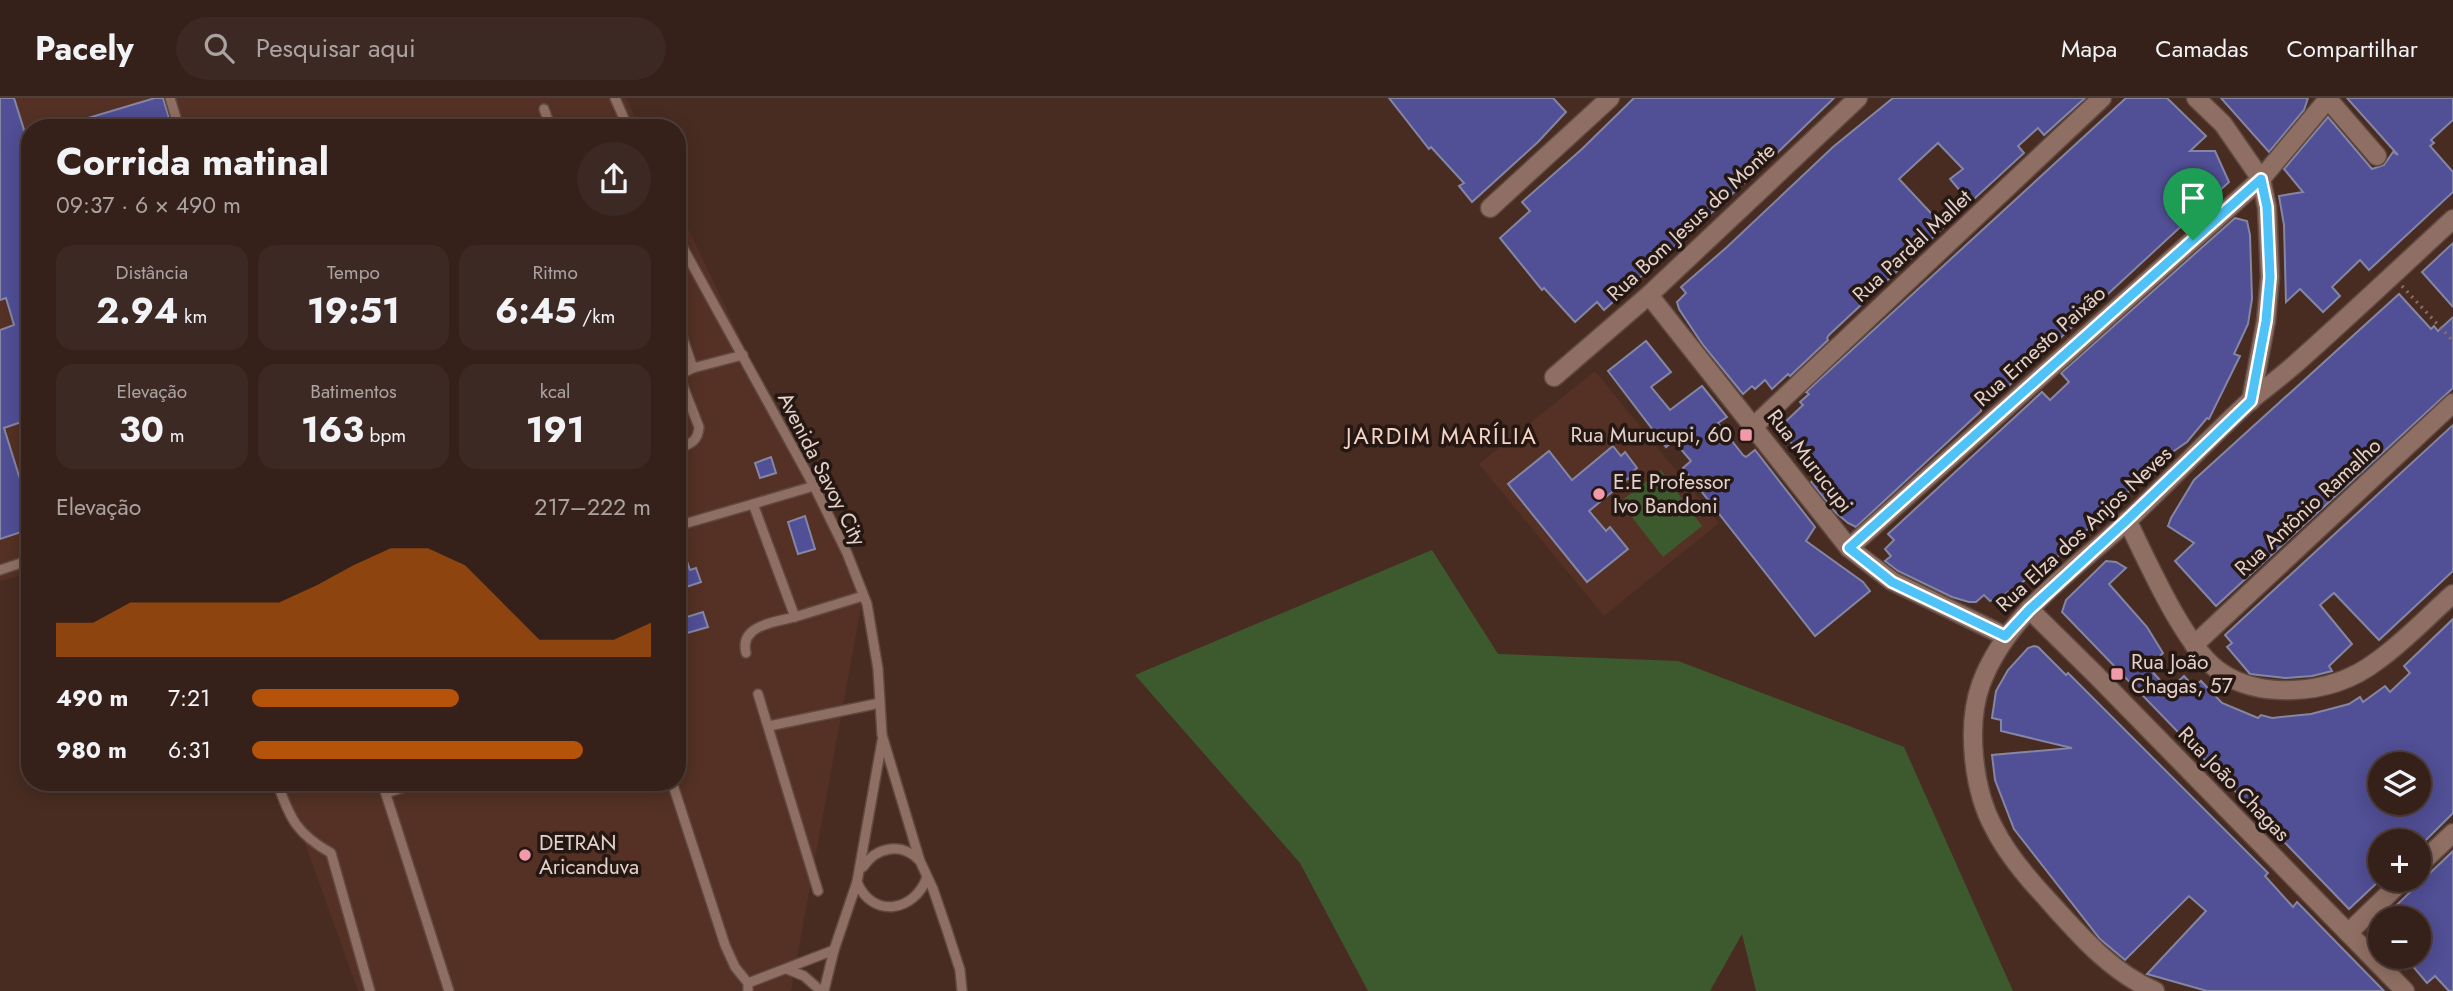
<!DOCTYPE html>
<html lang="pt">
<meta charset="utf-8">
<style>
:root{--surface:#36211a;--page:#3d2923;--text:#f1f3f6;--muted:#aaa3a2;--line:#503e39;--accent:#b45309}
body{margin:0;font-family:Jost,sans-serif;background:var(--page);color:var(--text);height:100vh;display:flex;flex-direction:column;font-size:26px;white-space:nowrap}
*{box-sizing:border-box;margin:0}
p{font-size:23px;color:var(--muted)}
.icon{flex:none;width:38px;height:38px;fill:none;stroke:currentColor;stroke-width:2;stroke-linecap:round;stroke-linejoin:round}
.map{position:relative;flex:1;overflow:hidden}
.details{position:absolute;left:21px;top:21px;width:665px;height:672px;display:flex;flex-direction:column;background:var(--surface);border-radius:28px;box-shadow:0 4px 18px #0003,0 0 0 2px var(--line)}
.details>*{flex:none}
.buttons{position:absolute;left:2368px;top:654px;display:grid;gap:14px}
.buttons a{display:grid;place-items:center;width:63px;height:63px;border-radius:50%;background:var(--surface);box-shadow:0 4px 18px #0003,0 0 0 2px var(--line);font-size:35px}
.pin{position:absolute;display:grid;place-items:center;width:60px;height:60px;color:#fff;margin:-72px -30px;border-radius:50% 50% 50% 0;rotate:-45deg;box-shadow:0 0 7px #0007}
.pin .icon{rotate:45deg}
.round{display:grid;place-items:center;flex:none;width:74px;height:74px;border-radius:37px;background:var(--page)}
.head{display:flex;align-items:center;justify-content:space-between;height:119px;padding:0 35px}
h1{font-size:38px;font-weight:700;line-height:52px}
.figures{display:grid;grid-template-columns:repeat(3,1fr);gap:10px;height:119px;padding:7px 35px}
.figures div{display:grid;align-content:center;border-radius:18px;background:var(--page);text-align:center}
.figures b{font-size:35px;font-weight:700}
.figures small{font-size:19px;font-weight:400}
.figures p{font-size:19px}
.chart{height:196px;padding:14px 35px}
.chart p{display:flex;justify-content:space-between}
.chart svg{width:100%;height:126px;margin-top:7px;fill:var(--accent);opacity:.7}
ul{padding:0 35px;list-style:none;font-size:23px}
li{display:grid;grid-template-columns:112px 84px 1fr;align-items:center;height:52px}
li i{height:18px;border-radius:9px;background:var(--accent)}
header{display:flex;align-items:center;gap:42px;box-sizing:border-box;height:98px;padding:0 35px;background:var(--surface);border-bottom:2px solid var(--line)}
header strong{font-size:33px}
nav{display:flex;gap:38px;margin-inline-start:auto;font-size:24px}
.search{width:490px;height:63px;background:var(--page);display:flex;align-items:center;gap:18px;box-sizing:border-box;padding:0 24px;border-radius:38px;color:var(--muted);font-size:26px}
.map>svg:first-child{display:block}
.built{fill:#543124}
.green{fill:#3d5a2e}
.building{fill:#514f95;stroke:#8486a4;stroke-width:2;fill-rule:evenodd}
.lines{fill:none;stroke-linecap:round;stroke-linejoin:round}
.lane-casing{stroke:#604940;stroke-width:12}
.street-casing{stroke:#604940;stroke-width:21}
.path{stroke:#876f66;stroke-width:3.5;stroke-dasharray:2 5;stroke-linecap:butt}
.lane{stroke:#8f6f63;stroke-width:9}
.street{stroke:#8f6f63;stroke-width:18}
.route-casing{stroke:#fff;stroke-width:14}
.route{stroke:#4fc3f7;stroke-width:9}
.poi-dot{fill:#f39aaa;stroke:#251813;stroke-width:2.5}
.labels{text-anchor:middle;stroke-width:7;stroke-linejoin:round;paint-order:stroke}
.street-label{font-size:21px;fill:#e4d1cb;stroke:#251813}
.poi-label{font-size:21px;fill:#e4d1cb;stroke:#251813;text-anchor:start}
.neighbourhood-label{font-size:23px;letter-spacing:2px;fill:#f7d3c5;stroke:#251813}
</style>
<header>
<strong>Pacely</strong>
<div class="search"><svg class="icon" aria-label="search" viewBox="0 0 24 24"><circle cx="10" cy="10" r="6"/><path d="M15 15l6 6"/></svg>Pesquisar aqui</div>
<nav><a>Mapa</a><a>Camadas</a><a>Compartilhar</a></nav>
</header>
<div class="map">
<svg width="2453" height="893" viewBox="0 0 2453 893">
<rect width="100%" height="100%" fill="#482c22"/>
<g class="built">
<polygon points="0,0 626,0 640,30 30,30 30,475 0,483"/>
<polygon points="677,107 863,498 791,893 358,893 283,684 677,684"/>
<polygon points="1595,273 1719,425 1604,518 1479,366"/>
</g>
<g class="green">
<polygon points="1661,372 1702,428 1663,459 1620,404"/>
<polygon points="1432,452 1498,556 1678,563 1904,649 2013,893 1756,893 1742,836 1710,893 1368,893 1300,765 1135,577"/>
</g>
<g class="building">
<polygon points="0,0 14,0 26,38 30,37 30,321 4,330 30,413 30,431 0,441 0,232 14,227 6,200 0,202"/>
<polygon points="155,0 163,0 172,30 68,30 68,26"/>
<polygon points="1389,0 1553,0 1566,14 1538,44 1472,104 1459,88 1464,85 1431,49 1429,51"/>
<polygon points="1634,0 1834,0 1772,60 1604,212 1597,204 1575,224 1544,190 1542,192 1500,140 1530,113 1522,104 1582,51"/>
<polygon points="1893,0 2085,0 2044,37 2038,30 2018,48 2024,55 1974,101 1963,92 1961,94 1950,81 1963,71 1938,45 1899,81 1944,129 1829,237 1827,240 1828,242 1790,278 1788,276 1772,291 1765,282 1755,291 1752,288 1743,296 1703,247 1679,211 1677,204 1686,195 1681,189 1727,149 1833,49"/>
<polygon points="2126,0 2167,0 2206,38 2190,53 2215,53 2229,84 2004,292 1996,284 1977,303 1981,307 1981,313 1856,429 1848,425 1835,414 1811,384 1819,377 1788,341 1792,336 1783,326 1803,307 1800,304 1809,296 1806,294"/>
<polygon points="2221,0 2308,0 2304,12 2269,54"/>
<polygon points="2347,0 2453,0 2453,22 2431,42 2434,45 2430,48 2453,74 2453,94 2369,172 2360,162 2332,189 2340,198 2323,214 2300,191 2286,204 2284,127 2279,98 2303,94 2284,71 2328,19 2372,71 2384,67 2393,54 2398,57"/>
<polygon points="2235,120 2247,123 2250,137 2252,201 2248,226 2234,256 2240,258 2209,321 2207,320 2187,344 2171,355 2054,462 1998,501 1990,503 1984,497 1976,504 1969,504 1952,499 1898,473 1885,463 1891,458 1885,451 1894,442 1888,436 2042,294 2050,302 2069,284 2061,275"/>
<polygon points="2453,145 2453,209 2422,174"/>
<polygon points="2399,196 2431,231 2434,228 2438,233 2453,219 2453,290 2216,508 2175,463 2194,445 2168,428 2171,420 2194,382"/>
<polygon points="1646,243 1671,274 1651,289 1670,312 1702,288 1727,319 1718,325 1743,357 1746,359 1755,352 1815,429 1806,443 1863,484 1870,493 1815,538 1683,370 1691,363 1674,343 1666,349 1608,273"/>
<polygon points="2453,327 2453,473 2379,542 2334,495 2320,507 2352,546 2329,568 2332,573 2312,578 2285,580 2250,576 2227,549 2232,545 2225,537"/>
<polygon points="1613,348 1621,358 1625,354 1637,370 1633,373 1635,375 1589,413 1606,433 1610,429 1628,451 1587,484 1508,386 1549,353 1572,382"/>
<polygon points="771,359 776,375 760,380 755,365"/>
<polygon points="805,418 815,451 798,456 788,424"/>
<polygon points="677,443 680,443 690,472 696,470 701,484 677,492"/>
<path d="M2106,463L2116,464L2126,470L2109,486L2147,529L2163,555L2148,569L2169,592L2184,578L2194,589L2201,583L2222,605L2258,620L2261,617L2272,620L2311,616L2349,606L2360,599L2363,604L2385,588L2390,594L2410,575L2404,568L2453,521V715L2424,744H2380V782L2349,811L2062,514L2066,502ZM2380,667H2418V705H2380Z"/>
<polygon points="703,514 708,529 677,538 677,522"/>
<polygon points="2034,548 2038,549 2066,577 2068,575 2268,775 2265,778 2293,809 2297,804 2384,893 2207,893 2147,876 2206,813 2189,798 2125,862 2100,841 2014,731 1995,682 1992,657 2072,650 2001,633 2001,622 1992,620 1996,593 2008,572 2028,550"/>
<polygon points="2453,753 2453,893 2449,893 2435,878 2427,885 2405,859 2418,859 2418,821 2382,821"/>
</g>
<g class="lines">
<defs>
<g id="lane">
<polyline points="170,0 179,30"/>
<polyline points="615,0 628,30"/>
<polyline points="544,11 551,30"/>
<polyline points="677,139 814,388 847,455 867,506 878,571 882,637 920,763 933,791 947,832 960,872 962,893"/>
<polyline points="677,224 693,270 743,257"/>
<path d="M677,351C690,346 698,344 699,329L681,283L683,275L693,270"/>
<polyline points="677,428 753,406"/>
<polyline points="0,472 30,462"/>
<polyline points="795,519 863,498"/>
<path d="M746,555C739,527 775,524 795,519L753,406L814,388"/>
<polyline points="758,596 818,793"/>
<polyline points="769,628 880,605"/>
<path d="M277,684C290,721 297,736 331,755L370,893"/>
<polyline points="382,684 449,893"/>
<polyline points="672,684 725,847 735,869 748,885 748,893"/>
<polyline points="386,695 421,684"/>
<path d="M863,769C876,749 901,744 919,762"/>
<path d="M857,784C872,821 915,814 927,779"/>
<polyline points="787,871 804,878 821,893"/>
<polyline points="748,885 834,852"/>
<polyline points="824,893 834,852 857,784 882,643"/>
</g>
<g id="street">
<polyline points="2196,0 2223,26 2261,81 2267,109 2270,179 2266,223 2251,303"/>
<polyline points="2327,0 2377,58"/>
<polyline points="1490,110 1610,0"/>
<polyline points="1649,197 1849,450 1892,483 2005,538"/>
<polyline points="1554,279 1649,197 1858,0"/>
<polyline points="1754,328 2102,0"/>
<path d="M2127,422C2147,462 2186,553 2222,575C2243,589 2268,593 2293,592C2324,591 2352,582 2377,563C2404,544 2428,518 2453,496"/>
<polyline points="1849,450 2261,81 2328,1"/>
<polyline points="2029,511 2097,578 2405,893"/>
<polyline points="2194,547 2453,305"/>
<polyline points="2418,768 2453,735"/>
<polyline points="2348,835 2403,782"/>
<path d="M2155,893C2106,872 2072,828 2037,790C2021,772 2005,752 1994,730C1973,692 1966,627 1981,586C2007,516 2074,472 2127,423C2170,383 2209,340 2252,301C2266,290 2280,279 2293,268C2347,220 2400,170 2453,121"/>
</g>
</defs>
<use href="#lane" class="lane-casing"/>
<use href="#street" class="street-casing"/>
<polyline class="path" points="2402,188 2453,243"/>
<use href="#lane" class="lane"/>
<use href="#street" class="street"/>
</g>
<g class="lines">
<defs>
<polygon id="route" points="2261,81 2267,109 2270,179 2266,223 2251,303 2127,422 2029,512 2005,538 1892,484 1849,450"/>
</defs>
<use href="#route" class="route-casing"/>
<use href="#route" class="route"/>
</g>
<g class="poi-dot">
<rect x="1739" y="330" width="14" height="14" rx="3.5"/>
<circle cx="1599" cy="396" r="7"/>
<rect x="2110" y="569" width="14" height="14" rx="3.5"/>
<circle cx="525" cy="757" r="7"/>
</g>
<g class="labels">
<g class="street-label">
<text transform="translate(1691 124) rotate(-43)" y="7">Rua Bom Jesus do Monte</text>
<text transform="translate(1912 148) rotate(-43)" y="7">Rua Pardal Mallet</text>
<text transform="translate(2040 248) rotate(-42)" y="7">Rua Ernesto Paixão</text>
<text transform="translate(1810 363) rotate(52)" y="7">Rua Murucupi</text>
<text transform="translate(822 371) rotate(63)" y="7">Avenida Savoy City</text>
<text transform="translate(2308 409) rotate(-43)" y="7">Rua Antônio Ramalho</text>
<text transform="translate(2084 431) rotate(-43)" y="7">Rua Elza dos Anjos Neves</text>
<text transform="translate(2234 686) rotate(46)" y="7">Rua João Chagas</text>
</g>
<g class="poi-label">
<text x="1732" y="344" text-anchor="end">Rua Murucupi, 60</text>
<text x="1613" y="391">E.E Professor<tspan x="1613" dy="24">Ivo Bandoni</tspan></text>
<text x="2131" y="571">Rua João<tspan x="2131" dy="24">Chagas, 57</tspan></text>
<text x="539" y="752">DETRAN<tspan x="539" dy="24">Aricanduva</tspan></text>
</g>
<g class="neighbourhood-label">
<text x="1442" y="346">JARDIM MARÍLIA</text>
</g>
</g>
</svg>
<div class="buttons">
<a><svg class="icon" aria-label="layers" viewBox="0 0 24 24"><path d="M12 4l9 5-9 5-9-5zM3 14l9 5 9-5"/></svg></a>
<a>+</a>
<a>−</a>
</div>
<div class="pin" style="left:2193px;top:142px;background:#1e9e55"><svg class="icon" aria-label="arrive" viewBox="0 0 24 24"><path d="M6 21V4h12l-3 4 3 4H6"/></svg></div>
<section class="details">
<div class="head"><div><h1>Corrida matinal</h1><p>09:37 · 6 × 490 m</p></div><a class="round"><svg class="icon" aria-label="share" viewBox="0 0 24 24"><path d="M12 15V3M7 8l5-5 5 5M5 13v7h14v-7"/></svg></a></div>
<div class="figures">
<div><p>Distância</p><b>2.94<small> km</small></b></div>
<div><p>Tempo</p><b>19:51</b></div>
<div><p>Ritmo</p><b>6:45<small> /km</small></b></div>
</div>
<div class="figures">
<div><p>Elevação</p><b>30<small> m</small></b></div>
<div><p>Batimentos</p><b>163<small> bpm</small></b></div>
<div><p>kcal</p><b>191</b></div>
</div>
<div class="chart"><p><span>Elevação</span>217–222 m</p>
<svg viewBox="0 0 160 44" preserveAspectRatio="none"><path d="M0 44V32L10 32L20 25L30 25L40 25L50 25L60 25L70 19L80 12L90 6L100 6L110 12L120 25L130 38L140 38L150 38L160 32V44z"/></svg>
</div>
<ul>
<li><b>490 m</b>7:21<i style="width:52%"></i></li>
<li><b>980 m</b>6:31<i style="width:83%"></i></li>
</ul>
</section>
</div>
